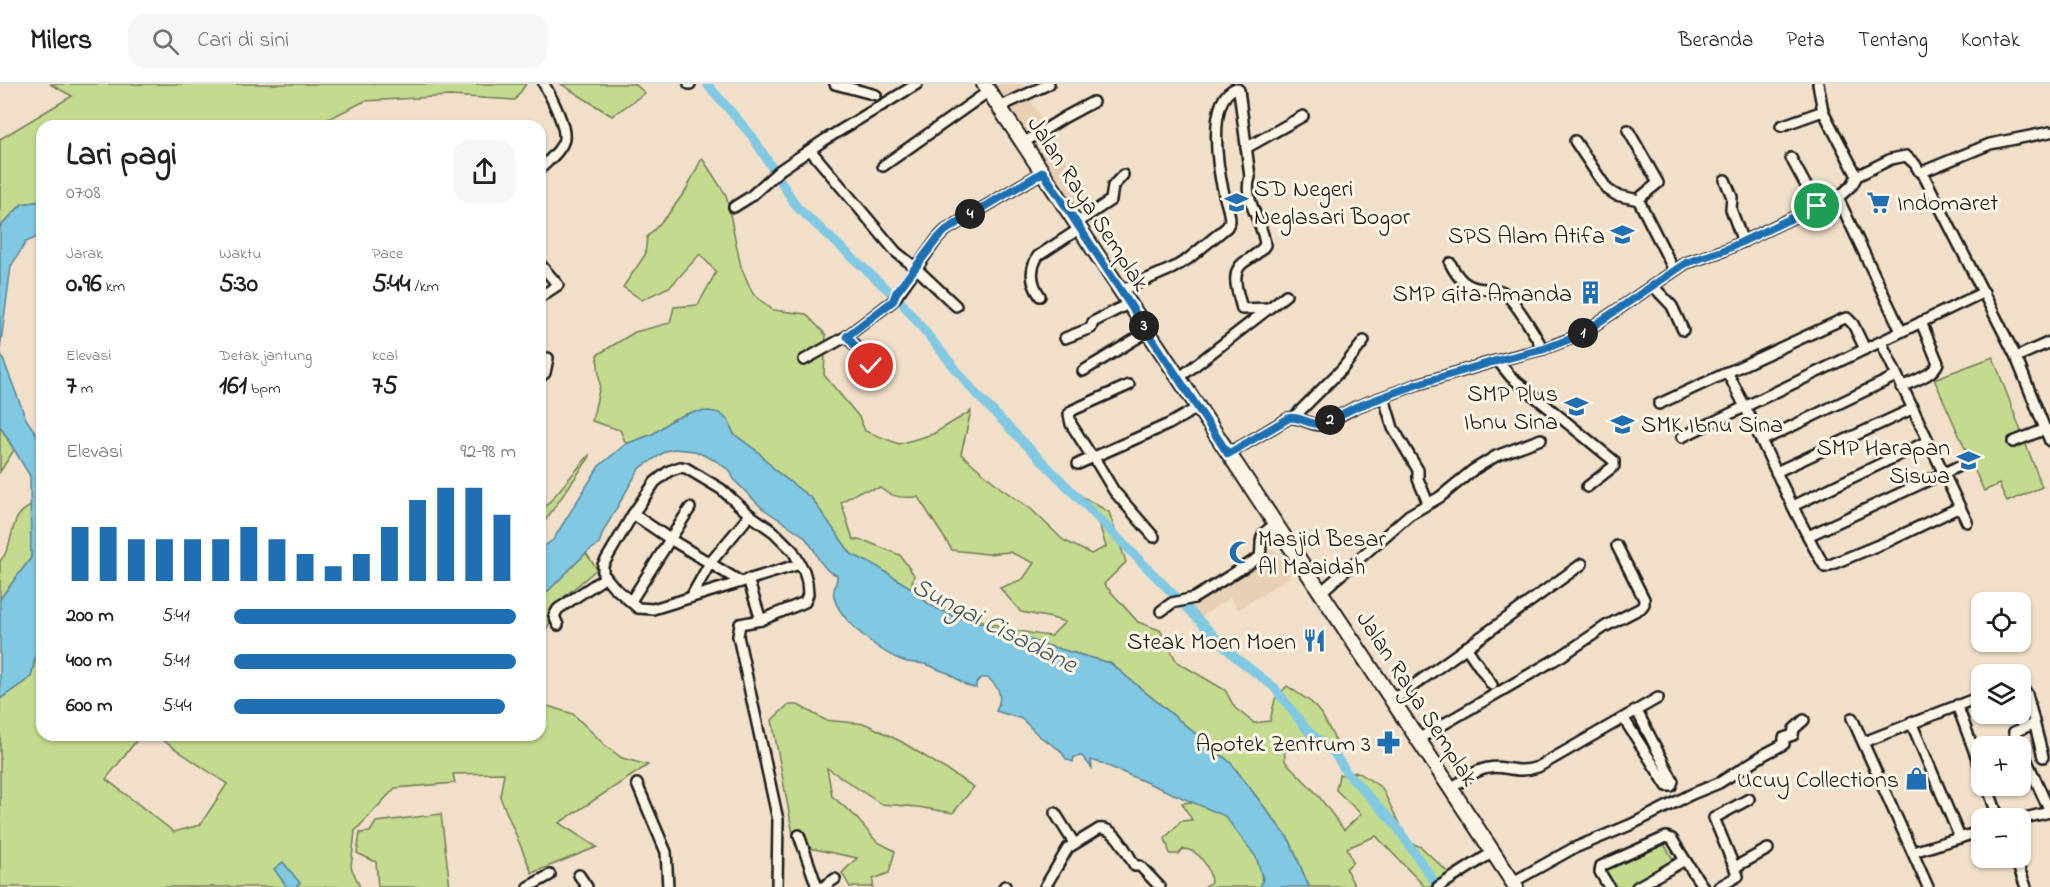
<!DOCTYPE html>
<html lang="id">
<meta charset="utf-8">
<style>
:root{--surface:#fff;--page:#f6f6f6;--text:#202124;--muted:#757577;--line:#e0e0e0;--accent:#1f6fb2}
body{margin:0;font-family:"Indie Flower",sans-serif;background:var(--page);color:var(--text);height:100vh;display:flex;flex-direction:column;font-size:22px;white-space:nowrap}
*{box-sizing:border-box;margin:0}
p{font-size:20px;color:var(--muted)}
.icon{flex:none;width:33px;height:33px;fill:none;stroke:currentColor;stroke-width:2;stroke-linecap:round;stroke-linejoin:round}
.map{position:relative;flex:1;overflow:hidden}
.details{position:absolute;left:36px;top:36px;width:510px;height:621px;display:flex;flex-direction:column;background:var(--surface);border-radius:18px;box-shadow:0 2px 4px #0004}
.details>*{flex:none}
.controls{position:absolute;left:1971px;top:508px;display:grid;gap:12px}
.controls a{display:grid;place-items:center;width:60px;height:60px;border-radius:12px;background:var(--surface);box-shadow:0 2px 4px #0004;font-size:30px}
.pin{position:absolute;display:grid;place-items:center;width:51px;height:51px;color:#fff;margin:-26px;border:3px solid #fff;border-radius:50%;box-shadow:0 2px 6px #0007}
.km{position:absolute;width:30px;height:30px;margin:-15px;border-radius:50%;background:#222;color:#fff;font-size:16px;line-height:30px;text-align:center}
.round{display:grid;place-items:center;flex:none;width:63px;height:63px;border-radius:18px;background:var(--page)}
.summary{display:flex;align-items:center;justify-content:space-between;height:102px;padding:0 30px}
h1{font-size:33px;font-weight:700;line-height:45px}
.figures{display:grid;grid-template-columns:repeat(3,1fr);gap:9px;height:102px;padding:6px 30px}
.figures div{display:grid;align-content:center}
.figures b{font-size:26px;font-weight:700}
.figures small{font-size:16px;font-weight:400}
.figures p{font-size:16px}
.chart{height:168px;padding:12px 30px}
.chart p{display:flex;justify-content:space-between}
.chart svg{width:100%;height:108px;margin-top:6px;stroke:var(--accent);stroke-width:6}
ul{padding:0 30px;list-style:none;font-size:20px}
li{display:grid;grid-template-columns:96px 72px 1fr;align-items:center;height:45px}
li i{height:15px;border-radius:8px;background:var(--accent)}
header{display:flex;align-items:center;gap:36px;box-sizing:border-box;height:84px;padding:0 30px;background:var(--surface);border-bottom:2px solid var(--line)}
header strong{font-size:28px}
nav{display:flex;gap:33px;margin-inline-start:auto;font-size:21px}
.search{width:420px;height:54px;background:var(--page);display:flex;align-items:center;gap:15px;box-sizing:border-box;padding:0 21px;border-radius:18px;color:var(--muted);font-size:22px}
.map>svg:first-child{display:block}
.built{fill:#e9d0b5}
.green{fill:#c4da8f;stroke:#707b56;stroke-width:1.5}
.water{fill:#81c8e2;stroke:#598393;stroke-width:1.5}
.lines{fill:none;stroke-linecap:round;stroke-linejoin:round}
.canal{stroke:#81c8e2;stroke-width:9}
.street-casing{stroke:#1c1c1c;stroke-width:14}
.primary-casing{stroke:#1c1c1c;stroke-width:18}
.street{stroke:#fcf5e5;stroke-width:9}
.primary{stroke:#fcf5e5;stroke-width:14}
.route-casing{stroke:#fff;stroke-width:12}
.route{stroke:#1f6fb2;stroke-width:8}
.labels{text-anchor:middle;stroke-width:6;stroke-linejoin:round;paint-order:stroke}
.poi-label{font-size:24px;fill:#1c1c1c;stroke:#fcf5e5;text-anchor:end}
.street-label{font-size:24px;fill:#1c1c1c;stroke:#fcf5e5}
.water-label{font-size:26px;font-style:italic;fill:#3f5861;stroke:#fcf5e5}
</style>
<header>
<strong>Milers</strong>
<div class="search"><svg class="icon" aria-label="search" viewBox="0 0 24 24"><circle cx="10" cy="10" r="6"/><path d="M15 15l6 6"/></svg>Cari di sini</div>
<nav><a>Beranda</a><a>Peta</a><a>Tentang</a><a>Kontak</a></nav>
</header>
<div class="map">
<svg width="2050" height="803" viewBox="0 0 2050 803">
<rect width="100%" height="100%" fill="#f1dfc9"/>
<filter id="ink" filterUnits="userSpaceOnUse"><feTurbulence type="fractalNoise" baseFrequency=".0167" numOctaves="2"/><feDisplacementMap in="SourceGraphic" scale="12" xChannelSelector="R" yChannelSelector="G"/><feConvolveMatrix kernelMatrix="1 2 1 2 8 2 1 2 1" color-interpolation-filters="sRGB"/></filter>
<g filter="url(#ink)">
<g class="built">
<polygon points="993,0 1021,0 1094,121 1077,129"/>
<polygon points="1274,465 1291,492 1238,526 1230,514 1198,535 1189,520"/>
</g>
<g class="green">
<polygon points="50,0 526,0 515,16 450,12 365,17 314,42 42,42 42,117 22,120 0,143 0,55 72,12"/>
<polygon points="561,0 635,0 645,9 612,32"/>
<path d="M702,74L726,111L741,183L753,210L773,226L806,230L826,251L824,291L859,333L865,347L899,360L933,350L971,327L961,370L1002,405L1031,425L1063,456L1091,470L1106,463L1100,442L1071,406L1109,428L1126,478L1104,500L1138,538L1160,546L1177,578L1225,606L1235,624L1254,639L1270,637L1275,615L1287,602L1311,618L1322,631L1339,663H1324L1284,656L1285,677L1317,710L1344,746L1361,730L1336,706L1339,691L1358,688L1382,704L1408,758L1421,763L1452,792L1431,803H1425L1376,752L1347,764L1353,778L1346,785L1355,803H1309L1290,757L1231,679L1110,579L1042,560L972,536L954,533L942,528L938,521C975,535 1012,548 1051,552L1065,538L1052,534L1021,528L1000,504L1023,495L1034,479L1010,468L987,470L952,466L918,413C903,414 893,414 880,404L860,407L841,418L853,455L868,458L900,471L914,491L911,504L871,480L851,470L812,415L776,387L758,368L734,350L727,335L692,328L672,336L653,350L626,360L620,346L592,337L600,302L597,271L635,248L670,239L674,223L698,221L716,188L700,170L671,202L642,216L623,203L645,171L647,153L667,132L686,106Z"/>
<polygon points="1993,273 2042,403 2007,418 1999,400 1984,407 1934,295"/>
<polygon points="0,342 14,366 0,388"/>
<polygon points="589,371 589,374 540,444 540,429"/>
<path d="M31,422V474L0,515V477C17,458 6,433 31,422Z"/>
<polygon points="586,469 597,485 564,513 546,546 541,620 573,630 607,663 622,674 648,681 559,739 597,763 532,789 500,713 504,689 453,690 455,699 395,704 355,747 351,783 360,803 0,803 0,615 31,593 42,541 42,651 141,651 106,695 174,748 200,741 227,700 155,651 540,651 541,514"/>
<polygon points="788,621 798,621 825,636 866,640 902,658 974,703 953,729 918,723 881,720 827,684 832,712 855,732 876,757 895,767 889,789 873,795 873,803 850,803 842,789 857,774 795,761 772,636"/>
<path d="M1217,716L1260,770L1262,803H1204L1211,798C1210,783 1199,765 1183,765L1179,770H1170L1165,754L1181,737L1192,736L1182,719Z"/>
<polygon points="441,730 450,803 378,803 376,778 357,769 360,749 370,748 376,738"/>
<polygon points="1662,757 1673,775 1630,803 1612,803 1603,788 1605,783"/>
</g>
<g class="water">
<polygon points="42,117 42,151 26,158 11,182 0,265 0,143 22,120"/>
<polygon points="0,267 26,335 42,358 42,541 31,593 0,615 0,515 31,474 30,392 0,342"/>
<path d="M709,327L719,329L727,335L734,350L758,368L776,387L812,415L851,470L878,483L911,504L930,521L955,533L972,536L1042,560L1110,579L1231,679L1290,757L1309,803H1260L1263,795L1256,773L1225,732L1101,679L1091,676L1092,684L1082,672L1074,673L1073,678L1066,675L1060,666L1039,652L1022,635L996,627C1003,613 1000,604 988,594H981L976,599V604C965,603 958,595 948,589C942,587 936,585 931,582C922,578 912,580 904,577C882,570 839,536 834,513C832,504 838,499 837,491L828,487L819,476L814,466L804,452L762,424L735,397L730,387L716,377L695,367L674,365L666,367L639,385L603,448L599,460L586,469L541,514L540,531V465L553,456L599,382L626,360L653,350L672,336L692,328Z"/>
<polygon points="283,778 300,799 295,803 287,803 274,785"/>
</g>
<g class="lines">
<polyline class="canal" points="707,0 752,52 797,123 901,218 976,310 1235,573 1274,603 1307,646 1334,669 1347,689 1394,739 1438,803"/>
<defs>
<g id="street">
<polyline points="689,0 690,0"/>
<polyline points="835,0 876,11"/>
<polyline points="1818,0 1823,27 1857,92"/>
<polyline points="999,23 1049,0"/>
<polyline points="1781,42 1823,27"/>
<polyline points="1628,46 1658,99 1642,112 1639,117 1674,186"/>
<polyline points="1575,57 1607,105 1616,111 1639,116"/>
<polyline points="1023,59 1065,33 1093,18"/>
<polyline points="1246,64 1303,32"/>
<polyline points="811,67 896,168 916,184 956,222"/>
<polyline points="1791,74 1817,122"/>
<polyline points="883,82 989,7"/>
<path d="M540,85C548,77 562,66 564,55C566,40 551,13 544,0"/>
<polyline points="1922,88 2016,273 2050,357"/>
<polyline points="1725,96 1732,113 1731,125 1743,158"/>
<polyline points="1838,114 1901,247"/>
<polyline points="734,123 750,113 780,86 826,55 917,0"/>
<polyline points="1075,140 1111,116 1113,102 1123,91"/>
<path d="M1450,179C1458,195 1466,204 1485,205C1491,206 1497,205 1503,208C1516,217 1535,251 1543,265"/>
<polyline points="540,180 558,201 540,213"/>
<polyline points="1653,202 1672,222 1683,246"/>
<path d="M1120,207L1173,184L1188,175L1227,143L1230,137C1230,128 1226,119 1224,110C1218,86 1206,15 1236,4L1239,6L1250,93C1242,116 1264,139 1265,161C1259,170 1251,173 1243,179C1229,190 1239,211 1242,225L1268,224"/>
<path d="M1040,212C1031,199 1029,186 1038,172L1079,145"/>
<polyline points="847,252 871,282"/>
<polyline points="1065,254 1091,244 1093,238 1128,220"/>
<polyline points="1881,258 1967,438"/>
<polyline points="2016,273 2050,258"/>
<polyline points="804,276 847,252 893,217 937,155 946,146 1043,88"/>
<polyline points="1498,277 1511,293 1614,377 1614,382 1587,403"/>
<polyline points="1083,287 1147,248"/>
<path d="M1727,288C1762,352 1788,421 1825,483L1891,456L1960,423"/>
<polyline points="540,293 545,289 548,274"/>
<polyline points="1179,294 1286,211"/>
<path d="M1901,303C1913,297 1933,292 1938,279L1921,238"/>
<polyline points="1384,314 1393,344 1418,386 1418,395 1428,419"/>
<polyline points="1659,320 1843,235 1847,234 1853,240 1865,265"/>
<polyline points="1294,333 1342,285 1364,257"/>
<polyline points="1682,353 1984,208"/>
<polyline points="1761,357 1896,292"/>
<polyline points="2013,358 2046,345"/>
<path d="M1228,370L1289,334C1301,332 1310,342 1322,341L1356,323L1418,300L1492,278L1543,265L1580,251L1686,179L1725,166L1817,122L1838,114L1852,101L1857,92L1891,75L1906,72L1915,80L1919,87L1922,88L1990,60L2050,48"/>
<polyline points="1093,372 1114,407 1154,453"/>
<polyline points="1092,373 1071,340 1069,330 1073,326 1129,301"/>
<polyline points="1078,380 1169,340 1199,323"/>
<polyline points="1776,388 1912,325"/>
<polyline points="1793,422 1928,357"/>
<polyline points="633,430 670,455 741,498"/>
<polyline points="1808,452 1957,383"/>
<polyline points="748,495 761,536 740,540 738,552 778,736 777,803"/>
<polyline points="1321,508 1409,431 1440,413 1473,386 1496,372 1541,355"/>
<polyline points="691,513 710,479 750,431"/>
<polyline points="631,517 690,424"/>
<path d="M1161,527L1172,519L1194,514L1260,473C1263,454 1256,452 1275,441"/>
<polyline points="761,536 805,518 808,510 807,498 804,487 793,467 774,448 750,431 721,405 686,384 680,383 669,387 655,398 633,430 603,481 603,490 614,503 638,524 653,525 800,480"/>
<polyline points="558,541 554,532 558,525 606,493"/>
<polyline points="1466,563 1492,601"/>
<polyline points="2020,599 2027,610 2043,673"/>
<polyline points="1392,617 1582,480"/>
<polyline points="1957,621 1982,688"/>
<polyline points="1852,634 1928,803"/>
<polyline points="1624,635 1667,702 1671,702 1673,697 1637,627"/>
<polyline points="1911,638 1960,754"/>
<polyline points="2033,640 2014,648 2050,728"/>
<polyline points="1418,655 1563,571 1606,542 1641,524 1644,520 1644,515 1617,462"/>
<polyline points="1864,658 1982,612"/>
<path d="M1472,690C1501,674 1510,693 1538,683L1658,614"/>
<polyline points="637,700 666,768 668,803"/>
<polyline points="1987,702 1999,735"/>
<polyline points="1450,705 1466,694"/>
<polyline points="1055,729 1074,759"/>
<polyline points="2020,735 2050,728"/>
<polyline points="799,751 817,803"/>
<polyline points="1913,768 1982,747"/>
<polyline points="2015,774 2026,803"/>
<polyline points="1735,783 1768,765"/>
<polyline points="579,791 587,803"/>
<polyline points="1513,798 1572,765 1630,741 1692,710 1719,699 1765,670 1784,660 1784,654 1793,651 1794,645 1804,636"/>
<polyline points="528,803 550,791"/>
<polyline points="823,803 835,795"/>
<polyline points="1004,803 1005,802"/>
<path d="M1045,803L1068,764L1099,745C1116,742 1127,770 1135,782H1140L1160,803"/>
<polyline points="1438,803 1493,768"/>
<polyline points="1609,803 1600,788 1601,782 1666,753 1672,755 1685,776"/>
<polyline points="1637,803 1685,776 1703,803"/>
<polyline points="1719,803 1738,792 1714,734 1749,715"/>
</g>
<polyline id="primary" points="984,0 1516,803"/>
</defs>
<use href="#street" class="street-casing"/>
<use href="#primary" class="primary-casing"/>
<use href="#street" class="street"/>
<use href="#primary" class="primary"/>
</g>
</g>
<g class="lines" filter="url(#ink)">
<defs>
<path id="route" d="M871,282L847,252L893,217L896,209L937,155L946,146L1043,88L1228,370L1289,334C1301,332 1310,342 1322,340L1356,323L1418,300L1492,278L1544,265L1580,251L1686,179L1725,166L1817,122"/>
</defs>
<use href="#route" class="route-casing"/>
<use href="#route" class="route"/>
</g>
<defs>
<symbol id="school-bare" viewBox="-9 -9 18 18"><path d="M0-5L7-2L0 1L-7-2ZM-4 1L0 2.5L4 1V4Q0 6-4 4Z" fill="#1f6fb2" stroke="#fcf5e5" stroke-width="2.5" paint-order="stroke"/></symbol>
<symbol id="supermarket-bare" viewBox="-9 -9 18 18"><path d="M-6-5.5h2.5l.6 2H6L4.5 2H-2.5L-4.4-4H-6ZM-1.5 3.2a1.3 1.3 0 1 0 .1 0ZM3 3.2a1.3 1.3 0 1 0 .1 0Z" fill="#1f6fb2" stroke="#fcf5e5" stroke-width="2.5" paint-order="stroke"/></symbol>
<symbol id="building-bare" viewBox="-9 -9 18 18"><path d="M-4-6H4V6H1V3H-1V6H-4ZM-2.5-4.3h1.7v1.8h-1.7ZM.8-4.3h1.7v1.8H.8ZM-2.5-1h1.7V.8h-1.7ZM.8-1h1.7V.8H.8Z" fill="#1f6fb2" stroke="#fcf5e5" stroke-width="2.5" paint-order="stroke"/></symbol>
<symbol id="mosque-bare" viewBox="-9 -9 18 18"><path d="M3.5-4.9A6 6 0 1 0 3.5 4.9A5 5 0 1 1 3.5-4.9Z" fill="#1f6fb2" stroke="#fcf5e5" stroke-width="2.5" paint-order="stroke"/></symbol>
<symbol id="restaurant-bare" viewBox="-9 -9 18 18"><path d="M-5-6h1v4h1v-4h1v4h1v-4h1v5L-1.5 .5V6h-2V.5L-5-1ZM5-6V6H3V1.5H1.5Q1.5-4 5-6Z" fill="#1f6fb2" stroke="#fcf5e5" stroke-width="2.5" paint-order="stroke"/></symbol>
<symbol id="pharmacy-bare" viewBox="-9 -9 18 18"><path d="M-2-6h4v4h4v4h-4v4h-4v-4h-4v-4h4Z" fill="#1f6fb2" stroke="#fcf5e5" stroke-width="2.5" paint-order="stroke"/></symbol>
<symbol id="shop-bare" viewBox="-9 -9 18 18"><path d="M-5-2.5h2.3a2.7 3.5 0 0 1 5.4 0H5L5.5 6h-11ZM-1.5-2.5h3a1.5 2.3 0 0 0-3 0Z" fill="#1f6fb2" stroke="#fcf5e5" stroke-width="2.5" paint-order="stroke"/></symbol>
</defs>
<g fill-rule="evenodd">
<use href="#school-bare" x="1220" y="102" width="33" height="33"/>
<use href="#supermarket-bare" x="1862" y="102" width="33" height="33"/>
<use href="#school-bare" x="1606" y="134" width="33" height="33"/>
<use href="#building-bare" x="1574" y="192" width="33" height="33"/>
<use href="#school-bare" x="1560" y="306" width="33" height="33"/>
<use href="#school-bare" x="1606" y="324" width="33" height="33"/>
<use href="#school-bare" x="1952" y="360" width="33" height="33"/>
<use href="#mosque-bare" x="1224" y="452" width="33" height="33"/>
<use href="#restaurant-bare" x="1298" y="540" width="33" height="33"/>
<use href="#pharmacy-bare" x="1372" y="642" width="33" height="33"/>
<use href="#shop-bare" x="1900" y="678" width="33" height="33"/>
</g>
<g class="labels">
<g class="poi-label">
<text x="1254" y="112" text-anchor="start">SD Negeri<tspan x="1254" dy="28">Neglasari Bogor</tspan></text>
<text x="1897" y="126" text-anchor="start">Indomaret</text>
<text x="1605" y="159">SPS Alam Atifa</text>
<text x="1572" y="217">SMP Gita Amanda</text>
<text x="1558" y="317">SMP Plus<tspan x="1558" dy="28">Ibnu Sina</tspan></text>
<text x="1641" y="348" text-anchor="start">SMK Ibnu Sina</text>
<text x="1950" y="371">SMP Harapan<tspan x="1950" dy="28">Siswa</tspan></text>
<text x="1258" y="462" text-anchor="start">Masjid Besar<tspan x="1258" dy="28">Al Maaidah</tspan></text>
<text x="1296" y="565">Steak Moen Moen</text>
<text x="1371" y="667">Apotek Zentrum 3</text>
<text x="1899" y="703">Ucuy Collections</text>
</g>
<g class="street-label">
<text transform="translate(1089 119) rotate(57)" y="8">Jalan Raya Semplak</text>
<text transform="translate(1418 614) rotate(57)" y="8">Jalan Raya Semplak</text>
</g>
<g class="water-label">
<text transform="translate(995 540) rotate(27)" y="9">Sungai Cisadane</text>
</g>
</g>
</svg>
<div class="controls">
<a><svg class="icon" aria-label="locate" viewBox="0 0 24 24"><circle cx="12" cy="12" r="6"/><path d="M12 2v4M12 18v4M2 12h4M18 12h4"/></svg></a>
<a><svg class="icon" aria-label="layers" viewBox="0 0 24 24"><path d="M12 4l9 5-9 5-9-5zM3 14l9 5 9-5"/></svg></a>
<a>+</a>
<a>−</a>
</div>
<div class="pin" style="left:1817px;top:122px;background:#1e9e55"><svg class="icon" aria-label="arrive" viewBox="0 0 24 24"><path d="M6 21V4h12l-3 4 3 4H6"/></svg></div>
<div class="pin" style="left:871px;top:282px;background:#d93025"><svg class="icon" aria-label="check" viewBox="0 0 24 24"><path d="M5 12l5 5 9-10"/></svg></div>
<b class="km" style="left:1583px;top:249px">1</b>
<b class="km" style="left:1330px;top:336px">2</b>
<b class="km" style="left:1144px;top:242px">3</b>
<b class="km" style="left:970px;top:130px">4</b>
<section class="details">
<div class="summary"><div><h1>Lari pagi</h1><p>07:08</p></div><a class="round"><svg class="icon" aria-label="share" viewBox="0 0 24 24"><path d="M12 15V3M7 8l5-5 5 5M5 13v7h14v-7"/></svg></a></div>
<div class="figures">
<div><p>Jarak</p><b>0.96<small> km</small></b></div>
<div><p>Waktu</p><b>5:30</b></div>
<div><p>Pace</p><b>5:44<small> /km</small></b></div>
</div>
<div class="figures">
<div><p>Elevasi</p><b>7<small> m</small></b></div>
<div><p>Detak jantung</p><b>161<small> bpm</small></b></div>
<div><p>kcal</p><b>75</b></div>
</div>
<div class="chart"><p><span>Elevasi</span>92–98 m</p>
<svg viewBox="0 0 160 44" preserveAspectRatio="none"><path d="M5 44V22M15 44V22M25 44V27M35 44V27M45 44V27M55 44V27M65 44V22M75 44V27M85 44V33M95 44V38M105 44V33M115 44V22M125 44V11M135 44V6M145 44V6M155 44V17"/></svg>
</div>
<ul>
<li><b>200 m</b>5:41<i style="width:100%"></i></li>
<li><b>400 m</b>5:41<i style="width:100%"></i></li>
<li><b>600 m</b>5:44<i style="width:96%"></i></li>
</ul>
</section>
</div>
